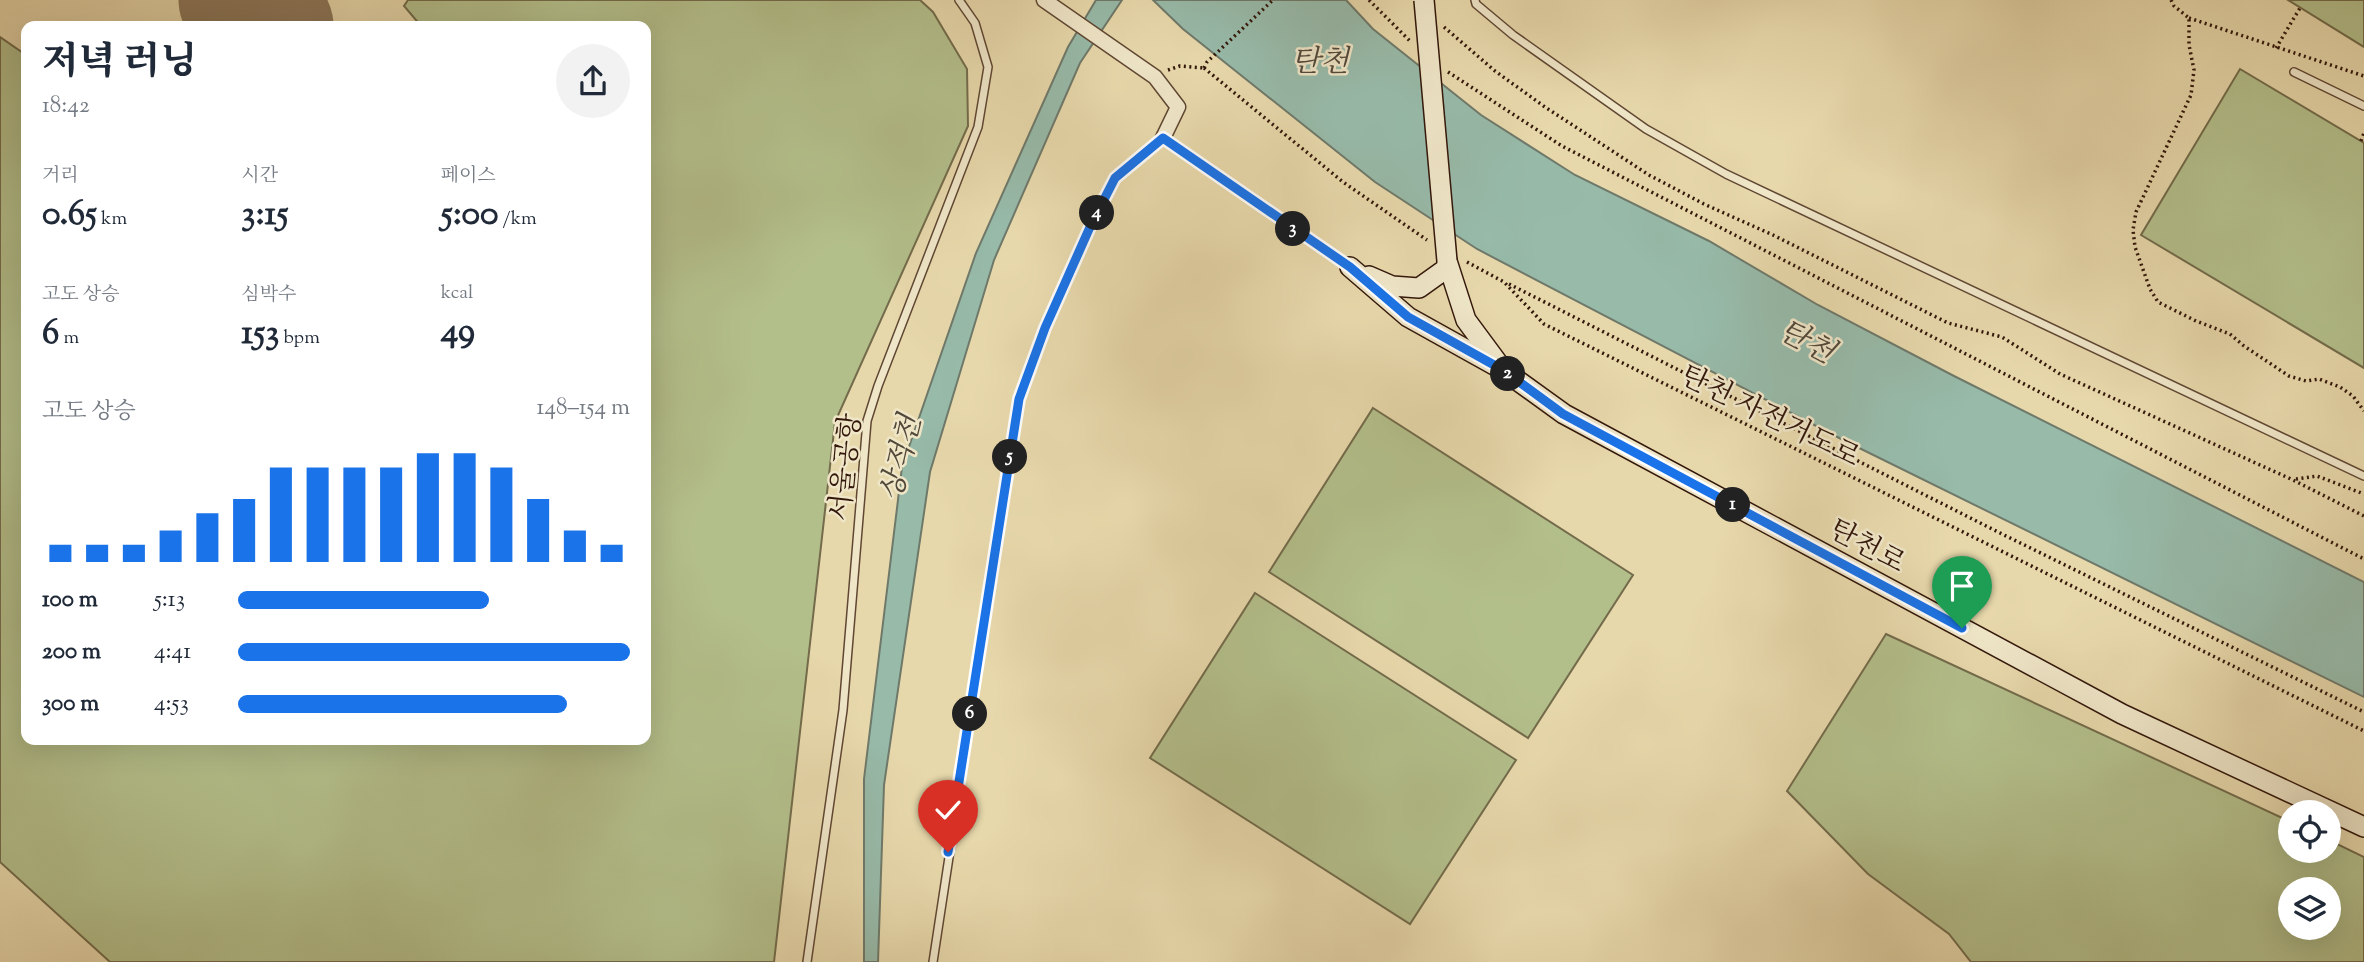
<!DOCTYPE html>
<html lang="ko">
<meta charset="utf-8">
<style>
:root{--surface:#fff;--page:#f2f2f3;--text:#1f2937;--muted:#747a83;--accent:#1a73e8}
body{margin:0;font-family:"Sorts Mill Goudy","Noto Serif KR",serif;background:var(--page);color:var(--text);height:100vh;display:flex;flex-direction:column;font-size:26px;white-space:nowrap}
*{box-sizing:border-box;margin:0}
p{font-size:23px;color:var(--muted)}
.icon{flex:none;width:38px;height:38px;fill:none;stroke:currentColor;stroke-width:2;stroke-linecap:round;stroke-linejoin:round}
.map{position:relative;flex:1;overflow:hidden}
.details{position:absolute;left:21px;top:21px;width:630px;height:724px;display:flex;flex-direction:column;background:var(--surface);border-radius:14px;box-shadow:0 7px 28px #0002}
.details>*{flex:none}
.tools{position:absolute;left:2278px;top:800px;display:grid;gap:14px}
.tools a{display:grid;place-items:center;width:63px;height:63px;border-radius:50%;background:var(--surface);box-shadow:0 7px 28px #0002;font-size:35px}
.pin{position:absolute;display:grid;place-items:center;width:60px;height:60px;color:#fff;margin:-72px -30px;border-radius:50% 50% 50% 0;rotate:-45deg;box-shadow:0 0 7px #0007}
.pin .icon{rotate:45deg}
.km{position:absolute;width:35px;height:35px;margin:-18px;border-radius:50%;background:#222;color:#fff;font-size:19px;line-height:35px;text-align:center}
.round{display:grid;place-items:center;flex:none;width:74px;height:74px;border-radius:37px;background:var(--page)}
.headline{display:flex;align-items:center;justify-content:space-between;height:119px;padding:0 21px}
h1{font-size:38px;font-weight:800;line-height:52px}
.stats{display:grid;grid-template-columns:repeat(3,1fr);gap:10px;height:119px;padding:7px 21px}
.stats div{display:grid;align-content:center}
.stats b{font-size:35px;font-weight:800}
.stats small{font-size:19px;font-weight:400}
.stats p{font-size:19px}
.chart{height:196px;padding:14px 21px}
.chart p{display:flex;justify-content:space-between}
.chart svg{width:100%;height:126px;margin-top:7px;stroke:var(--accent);stroke-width:6}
ul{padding:0 21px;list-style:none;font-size:23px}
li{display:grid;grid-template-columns:112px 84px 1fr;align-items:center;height:52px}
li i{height:18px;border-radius:9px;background:var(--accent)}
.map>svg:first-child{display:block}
.green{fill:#b3bf8b;stroke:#736b4b;stroke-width:2;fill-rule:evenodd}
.water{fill:#97baa9;stroke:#6f796a;stroke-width:2}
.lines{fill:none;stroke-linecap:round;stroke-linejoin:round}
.runway{stroke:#8d785b;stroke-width:117}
.service-casing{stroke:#604733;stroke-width:10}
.minor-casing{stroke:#604733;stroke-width:17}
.secondary-casing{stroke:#33170b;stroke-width:22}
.path{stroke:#33170b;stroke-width:3.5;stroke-dasharray:2 3.5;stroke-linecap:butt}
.service{stroke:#efe6c8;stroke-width:7}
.minor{stroke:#efe6c8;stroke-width:14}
.secondary{stroke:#efe6c8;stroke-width:19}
.secondary-bridge-casing{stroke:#33170b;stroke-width:22;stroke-linecap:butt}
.secondary-bridge{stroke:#efe6c8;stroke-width:19}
.route-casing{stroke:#fff;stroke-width:14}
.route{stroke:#1a73e8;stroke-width:9}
.labels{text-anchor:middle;stroke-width:5;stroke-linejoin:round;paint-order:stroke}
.street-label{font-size:28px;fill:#33170b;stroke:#efe6c8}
.water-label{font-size:30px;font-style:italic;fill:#51483a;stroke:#efe6c8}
</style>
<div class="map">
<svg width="2364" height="962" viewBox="0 0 2364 962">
<rect width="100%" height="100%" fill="#e7d8ab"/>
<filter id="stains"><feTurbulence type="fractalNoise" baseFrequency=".00286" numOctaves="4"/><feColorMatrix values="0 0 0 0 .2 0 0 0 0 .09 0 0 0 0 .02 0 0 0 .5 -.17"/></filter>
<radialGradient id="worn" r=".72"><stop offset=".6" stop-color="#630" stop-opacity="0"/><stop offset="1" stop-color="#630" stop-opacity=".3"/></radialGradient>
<g class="green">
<polygon points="408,0 920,0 933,12 967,69 968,126 835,422 774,962 110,962 0,862 0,37 26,55 26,740 646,740 646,26 421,26 404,6"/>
<polygon points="2288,0 2364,0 2364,47"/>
<polygon points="2240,69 2364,143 2364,368 2141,235"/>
<polygon points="1373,408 1633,575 1528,738 1269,572"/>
<polygon points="1255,593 1516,760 1410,924 1150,758"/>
<path d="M1886,634L2291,822V850H2329V840L2364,857V962H1971L1949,934L1868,874L1787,791ZM2291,889H2329V928H2291Z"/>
</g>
<g class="water">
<polygon points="1096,0 1122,0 1080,63 994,260 930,472 884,785 878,962 864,962 864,779 902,467 976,253 1068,47"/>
<polygon points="1153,0 1346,0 1373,29 1481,115 1575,175 1709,241 1818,305 1954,376 2364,582 2364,697 1845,441 1477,249 1375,182 1183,29"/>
</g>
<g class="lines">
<polyline class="runway" points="237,0 275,26"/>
<defs>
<g id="service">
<polyline points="1475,0 1476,4 1513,35 1646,129 1726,174 2364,476"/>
<polyline points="2294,72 2364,106"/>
<polyline points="807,962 843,710 867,421 878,386 978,127 988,67 975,23 959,0"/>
<polyline points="933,962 1019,399 1045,328 1090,227 1115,178 1163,138 1349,267"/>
</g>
<polyline id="minor" points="1044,0 1155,77 1178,107 1163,138"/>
<g id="secondary">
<polyline points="1447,261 1466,320 1503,370 1564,414 2122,714 2364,827"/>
<polyline points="1350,267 1408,317 1496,366"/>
<polyline points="1369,276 1392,286 1419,288 1447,268"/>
</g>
</defs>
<use href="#service" class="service-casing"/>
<use href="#minor" class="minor-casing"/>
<use href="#secondary" class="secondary-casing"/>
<g class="path">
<polyline points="1369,0 1410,41"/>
<polyline points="2171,0 2174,6 2189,18 2189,45 2194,70 2191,95 2136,212 2133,230 2135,247 2150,289 2158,302 2196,321 2230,334 2244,346 2289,376 2306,381 2319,379 2340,387 2353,396 2364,411"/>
<polyline points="2189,18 2364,76"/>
<polyline points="1444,27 1495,71 1545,107 1649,175 1704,204 1773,235 1948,323 2002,337 2060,374 2293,480 2364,516"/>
<polyline points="2276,48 2300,8"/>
<polyline points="1204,68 1343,182 1427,240"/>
<polyline points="1204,68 1207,62 1273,0"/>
<polyline points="1168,70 1180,66 1204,68"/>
<polyline points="1448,72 1562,146 2364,559"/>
<polyline points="2361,141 2364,133"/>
<polyline points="1467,262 1504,282 1544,324 2364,731"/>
<polyline points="1509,284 2002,534 2364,712"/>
<polyline points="2296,479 2317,476 2364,494"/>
</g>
<use href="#service" class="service"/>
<use href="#minor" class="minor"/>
<use href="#secondary" class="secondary"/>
<defs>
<polyline id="secondary-bridge" points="1424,0 1447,261"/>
</defs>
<use href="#secondary-bridge" class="secondary-bridge-casing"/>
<use href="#secondary-bridge" class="secondary-bridge"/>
</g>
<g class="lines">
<defs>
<polyline id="route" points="948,852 1019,399 1045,328 1090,227 1115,178 1163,138 1350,267 1408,317 1503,370 1563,414 1962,628"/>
</defs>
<use href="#route" class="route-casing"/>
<use href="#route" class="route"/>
</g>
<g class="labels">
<g class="street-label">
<text transform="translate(1771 415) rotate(26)" y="10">탄천 자전거도로</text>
<text transform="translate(844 467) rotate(-84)" y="10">서울공항</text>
<text transform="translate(1868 545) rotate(28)" y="10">탄천로</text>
</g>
<g class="water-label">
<text x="1320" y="71">탄천</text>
<text transform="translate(1807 341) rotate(28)" y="10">탄천</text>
<text transform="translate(900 458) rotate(-76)" y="10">상적천</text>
</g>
</g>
<rect width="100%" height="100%" filter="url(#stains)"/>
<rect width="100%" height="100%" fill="url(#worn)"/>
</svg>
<div class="tools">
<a><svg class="icon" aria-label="locate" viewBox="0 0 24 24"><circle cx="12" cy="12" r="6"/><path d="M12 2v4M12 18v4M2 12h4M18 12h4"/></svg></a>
<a><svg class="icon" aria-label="layers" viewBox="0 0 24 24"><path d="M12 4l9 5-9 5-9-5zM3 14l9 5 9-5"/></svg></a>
</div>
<div class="pin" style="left:1962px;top:628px;background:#1e9e55"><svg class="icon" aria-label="arrive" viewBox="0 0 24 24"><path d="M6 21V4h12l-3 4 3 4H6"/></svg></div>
<div class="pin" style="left:948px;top:852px;background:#d93025"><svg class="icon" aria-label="check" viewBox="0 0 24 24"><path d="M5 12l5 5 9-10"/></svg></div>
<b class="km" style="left:1733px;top:505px">1</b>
<b class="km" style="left:1508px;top:374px">2</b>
<b class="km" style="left:1293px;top:229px">3</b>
<b class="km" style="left:1097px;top:213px">4</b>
<b class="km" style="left:1010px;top:457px">5</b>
<b class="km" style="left:970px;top:714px">6</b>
<section class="details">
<div class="headline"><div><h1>저녁 러닝</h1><p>18:42</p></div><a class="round"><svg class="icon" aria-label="share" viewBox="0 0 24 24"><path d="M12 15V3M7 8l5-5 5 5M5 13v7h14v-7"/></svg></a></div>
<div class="stats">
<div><p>거리</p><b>0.65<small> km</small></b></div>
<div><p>시간</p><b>3:15</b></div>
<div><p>페이스</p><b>5:00<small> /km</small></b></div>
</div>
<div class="stats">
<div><p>고도 상승</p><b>6<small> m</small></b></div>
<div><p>심박수</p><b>153<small> bpm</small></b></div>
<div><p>kcal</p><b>49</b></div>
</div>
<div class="chart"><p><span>고도 상승</span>148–154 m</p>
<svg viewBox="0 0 160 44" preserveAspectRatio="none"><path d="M5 44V38M15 44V38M25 44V38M35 44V33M45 44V27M55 44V22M65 44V11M75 44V11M85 44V11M95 44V11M105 44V6M115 44V6M125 44V11M135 44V22M145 44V33M155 44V38"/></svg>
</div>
<ul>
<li><b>100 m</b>5:13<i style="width:64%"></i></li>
<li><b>200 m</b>4:41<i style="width:100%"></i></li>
<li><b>300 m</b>4:53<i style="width:84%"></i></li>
</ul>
</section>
</div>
